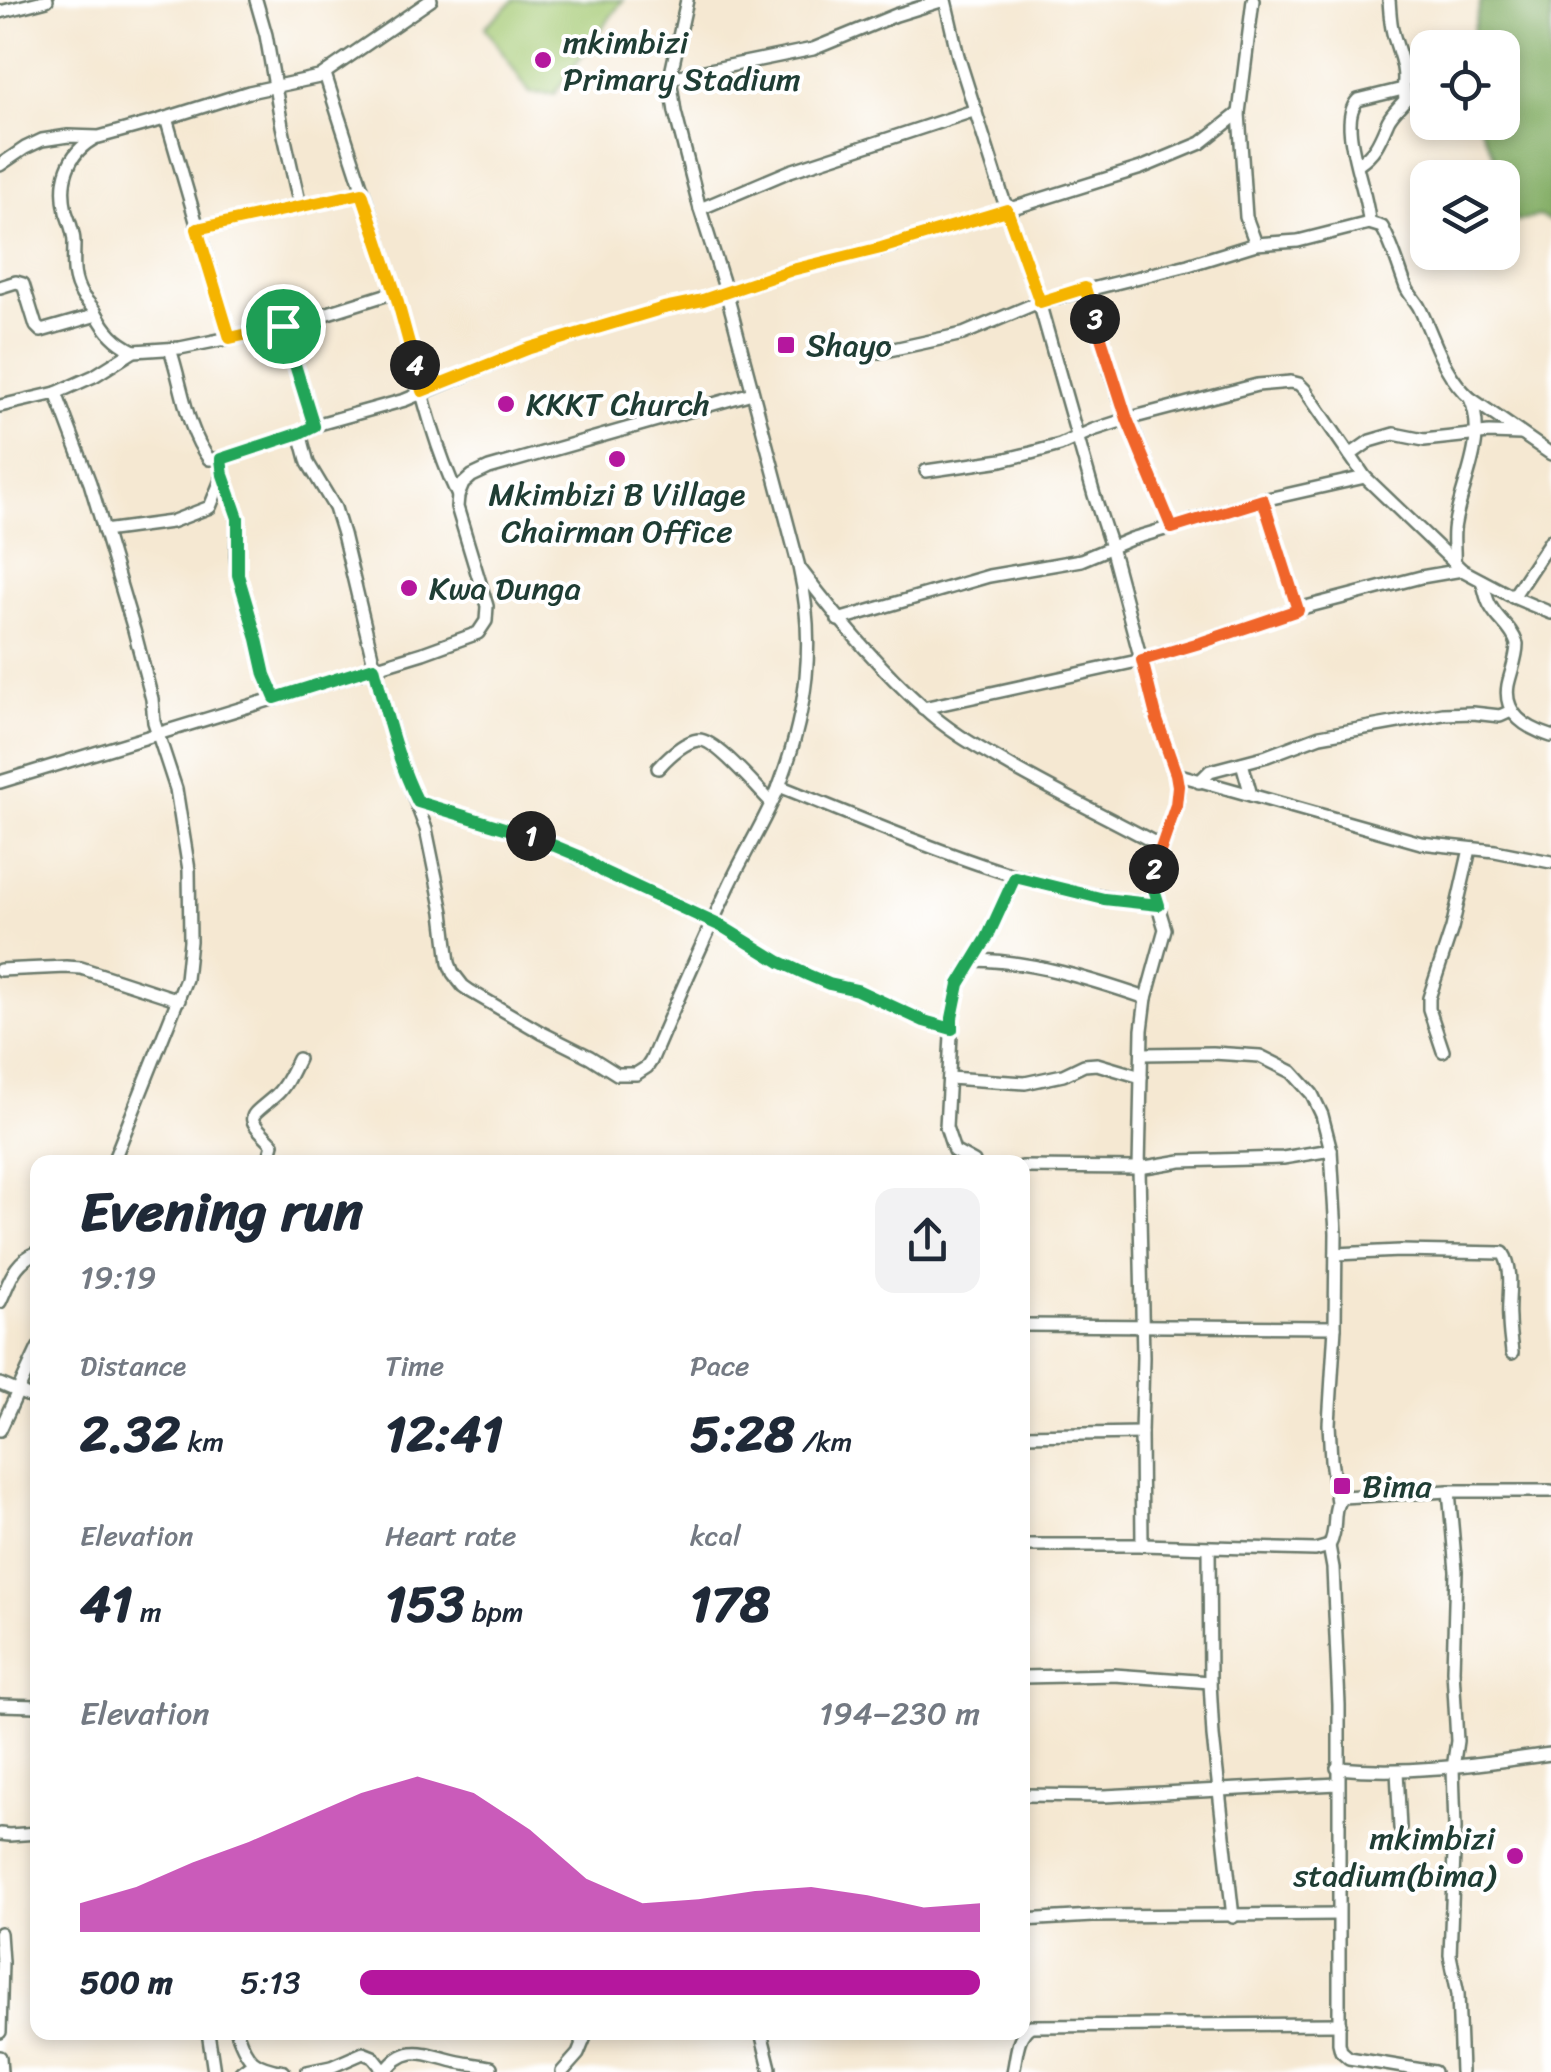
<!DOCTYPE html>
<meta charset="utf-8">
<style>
:root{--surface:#fff;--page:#f2f2f3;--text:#1f2937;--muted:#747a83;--accent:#b5179e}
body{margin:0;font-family:Sriracha,sans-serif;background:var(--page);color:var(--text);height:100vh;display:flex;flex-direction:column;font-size:38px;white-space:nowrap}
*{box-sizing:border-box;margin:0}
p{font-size:32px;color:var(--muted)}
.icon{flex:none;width:55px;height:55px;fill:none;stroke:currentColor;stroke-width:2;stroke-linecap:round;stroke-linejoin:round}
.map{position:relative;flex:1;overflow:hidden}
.panel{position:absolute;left:30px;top:1155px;width:1000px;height:885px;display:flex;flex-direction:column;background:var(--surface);border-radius:20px;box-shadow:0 5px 15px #0003}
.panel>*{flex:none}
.fabs{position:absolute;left:1410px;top:30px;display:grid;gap:20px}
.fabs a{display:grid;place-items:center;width:110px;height:110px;border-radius:20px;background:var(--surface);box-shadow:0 5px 15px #0003;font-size:50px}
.pin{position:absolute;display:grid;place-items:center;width:85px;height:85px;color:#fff;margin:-42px;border:5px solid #fff;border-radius:50%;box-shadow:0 2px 10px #0007}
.km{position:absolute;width:50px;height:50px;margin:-25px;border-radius:50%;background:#222;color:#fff;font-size:28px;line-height:50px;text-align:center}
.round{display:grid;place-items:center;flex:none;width:105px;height:105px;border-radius:20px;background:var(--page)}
.summary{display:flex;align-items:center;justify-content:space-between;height:170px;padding:0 50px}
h1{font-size:55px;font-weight:700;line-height:75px}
.stats{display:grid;grid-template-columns:repeat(3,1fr);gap:15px;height:170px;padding:10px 50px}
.stats div{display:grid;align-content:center}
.stats b{font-size:50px;font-weight:700}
.stats small{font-size:28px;font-weight:400}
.stats p{font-size:28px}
.chart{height:280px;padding:20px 50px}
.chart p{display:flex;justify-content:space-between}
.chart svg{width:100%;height:180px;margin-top:10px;fill:var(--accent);opacity:.7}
ul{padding:0 50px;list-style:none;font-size:32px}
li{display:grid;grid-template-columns:160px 120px 1fr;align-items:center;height:75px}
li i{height:25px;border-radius:12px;background:var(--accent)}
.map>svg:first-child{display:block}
.green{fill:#a5ca74;stroke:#628454;stroke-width:2.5}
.forest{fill:#84ae66;stroke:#52764d;stroke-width:2.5}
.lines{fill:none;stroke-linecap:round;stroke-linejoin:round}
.street-casing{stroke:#6a796b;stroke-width:16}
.street{stroke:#fff;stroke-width:11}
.split-1-casing{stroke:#fff;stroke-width:20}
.split-2-casing{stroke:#fff;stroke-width:20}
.split-3-casing{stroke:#fff;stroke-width:20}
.split-4-casing{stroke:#fff;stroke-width:20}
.split-5-casing{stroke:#fff;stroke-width:20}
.split-1{stroke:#22a559;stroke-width:12}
.split-2{stroke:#22a559;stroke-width:12}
.split-3{stroke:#f0652b;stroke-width:12}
.split-4{stroke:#f5b400;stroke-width:12}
.split-5{stroke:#f5b400;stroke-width:12}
.poi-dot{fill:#b5179e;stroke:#fff;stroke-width:4}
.labels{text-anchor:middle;stroke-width:8;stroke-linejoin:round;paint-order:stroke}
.poi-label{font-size:32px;fill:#1f3d34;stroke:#fff;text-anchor:start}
</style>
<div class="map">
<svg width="1551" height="2072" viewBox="0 0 1551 2072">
<rect width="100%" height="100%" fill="#fff"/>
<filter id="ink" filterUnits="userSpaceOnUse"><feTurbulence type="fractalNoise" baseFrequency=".01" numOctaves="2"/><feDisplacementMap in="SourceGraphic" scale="20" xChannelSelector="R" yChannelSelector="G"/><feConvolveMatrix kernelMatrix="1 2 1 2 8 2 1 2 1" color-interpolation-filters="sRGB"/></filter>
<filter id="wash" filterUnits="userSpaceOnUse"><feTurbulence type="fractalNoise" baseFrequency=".0048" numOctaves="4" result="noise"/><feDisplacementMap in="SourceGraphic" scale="40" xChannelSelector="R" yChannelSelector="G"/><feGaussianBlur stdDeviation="2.25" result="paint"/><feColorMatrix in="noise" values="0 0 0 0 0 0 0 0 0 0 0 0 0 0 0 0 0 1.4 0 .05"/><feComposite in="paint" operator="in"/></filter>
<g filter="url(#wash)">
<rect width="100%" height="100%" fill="#f5e8d2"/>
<polygon class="green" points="514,0 623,0 554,94 530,93 485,27"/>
<path class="forest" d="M1481,0H1551V222L1539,216L1517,221C1508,197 1502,175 1492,152C1488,142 1481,133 1478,123L1502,122V48L1472,47L1471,40Z"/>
</g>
<g filter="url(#ink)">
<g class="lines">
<defs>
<g id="street">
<polyline points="256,0 266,35 282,126 300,206"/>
<polyline points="945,0 958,56 1001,192 1039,302 1094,495 1111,547 1157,720 1176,774 1178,786 1176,805 1153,875 1153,889 1165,929 1146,998 1142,1030 1139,1168 1143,1357 1141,1433 1142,1545"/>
<polyline points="1253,0 1239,113 1246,217 1256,244"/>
<polyline points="0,12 47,0"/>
<path d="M325,74C348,147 373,219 395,293C415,361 428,432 458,496"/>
<polyline points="670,78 813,49 896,15 944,0"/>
<polyline points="166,118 230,338"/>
<path d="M95,138C67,153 59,181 66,212C69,221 74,232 74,242C74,261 71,277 82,295C86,301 92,306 96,313C106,331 115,342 134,351"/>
<path d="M1358,164C1376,152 1380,140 1388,121C1392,113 1399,107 1405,100L1404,86"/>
<polyline points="0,165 25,148 42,140 68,136 99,137 157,121 249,92 319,77 431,0"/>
<polyline points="700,209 790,171 976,110"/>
<path d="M1369,223C1369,192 1335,123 1358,100L1403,89C1407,69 1398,52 1393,33C1390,22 1390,11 1389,0"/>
<polyline points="197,229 362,193"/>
<polyline points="0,287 16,282 23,284 36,326 41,331 97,315"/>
<polyline points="1085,289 1115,385 1172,528"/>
<polyline points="283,327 315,425"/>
<path d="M170,349C182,384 186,429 209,459H221L300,433L315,425L405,400L530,348L665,308L703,300L792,270L881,249L1141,168L1201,143L1239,113"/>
<path d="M880,352L963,334L1039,302L1188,265L1256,244L1298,241L1369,223L1382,227C1393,246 1398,266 1406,287C1409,294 1415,300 1419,307C1435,339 1442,373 1470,398L1551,454"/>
<polyline points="56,393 90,483 134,630 152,699 154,722 176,789 189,870 190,941 186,979 113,1162"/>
<polyline points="0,406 56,393 94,376 134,351 180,348 283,327 395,292"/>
<path d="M300,433L308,463L335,508L343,534L383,702L409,784L426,829L443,912L449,963L453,973L463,986L470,991L542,1033L590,1057L617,1074H636L647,1067L651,1061C676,1002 702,944 729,886C745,852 766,819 780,784C807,711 816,643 799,567L726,291L700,209L675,112L670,78L687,0"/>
<polyline points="1350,455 1370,441 1394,434 1424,440 1489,433 1521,434"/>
<polyline points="221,459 223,475 238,518 236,555 238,575 257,639 265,675 275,699"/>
<polyline points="926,471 1002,460 1031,453 1060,445 1093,430 1127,419 1257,385 1291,382 1299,384 1305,390 1365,477 1462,570 1513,597 1551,613"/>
<polyline points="1263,500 1298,609"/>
<polyline points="104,531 171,522 210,507 223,475"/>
<path d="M1454,563C1455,549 1452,536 1455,523C1462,482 1488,440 1470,398"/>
<path d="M801,570C838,619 877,666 923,707C949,732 981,749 1012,767C1061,795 1111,819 1161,846"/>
<path d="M1482,581C1485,589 1486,600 1491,607C1499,621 1512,628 1517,644C1517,658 1511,671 1508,685C1503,714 1526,728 1551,736"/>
<polyline points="1513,597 1551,540"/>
<polyline points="838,620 989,576 1081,560 1131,539 1263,500 1365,477"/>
<polyline points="923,708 1142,660 1203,642 1298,609 1421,577 1462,570"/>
<polyline points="1242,763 1251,795"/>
<path d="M658,768C668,757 683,742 698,740C714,737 759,790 771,802"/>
<polyline points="1176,774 1421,843 1495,851 1551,862"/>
<polyline points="0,782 423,653 478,633 486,621 487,606 457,507 458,496 463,484 472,476 489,468 752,393"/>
<polyline points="1199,782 1210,771 1267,756 1320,736 1443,714 1473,713 1500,716 1511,711"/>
<path d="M779,786C903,835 1025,893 1159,905"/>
<polyline points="418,803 515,830 565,850 602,871 723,927 780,962 808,975 829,984 857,990 925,1021 952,1029"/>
<path d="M974,960C1033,961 1090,979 1146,998"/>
<polyline points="0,970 66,967 81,968 179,1000"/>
<polyline points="1443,1051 1429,1009 1429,998 1452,928 1470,849"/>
<polyline points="1142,1054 1213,1053 1260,1056 1292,1072 1312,1094 1322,1115 1331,1150 1336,1233 1335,1327 1329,1424 1331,1460 1337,1502"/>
<polyline points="949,1078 1025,1083 1063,1075 1084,1065 1097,1064 1141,1077"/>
<path d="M268,1162L273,1144C243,1114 248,1120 276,1095C286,1086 292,1071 298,1059"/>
<polyline points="974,1162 954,1151 946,1127 952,1017 955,1001 961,979 987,938 1015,877"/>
<polyline points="1022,1167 1139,1168 1181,1161 1283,1158 1331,1150"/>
<path d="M1336,1254L1400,1251L1503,1253C1515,1271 1507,1298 1509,1319C1509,1331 1511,1342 1512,1353"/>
<path d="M0,1302C10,1281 14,1261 38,1252"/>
<polyline points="1022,1325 1335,1327"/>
<polyline points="0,1384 38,1400"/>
<polyline points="0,1430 38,1348"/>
<polyline points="1022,1435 1141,1433"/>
<polyline points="1449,1491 1456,1571 1453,1670 1457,1741 1453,1768 1455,1828 1450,1955 1458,1994 1461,2072"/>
<path d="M1022,1545H1142L1315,1550L1329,1546C1339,1529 1330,1509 1342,1497L1449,1491H1551"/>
<polyline points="1329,1546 1333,1568 1339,1705 1339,2043 1341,2051 1349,2058 1434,2072"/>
<polyline points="1209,1548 1210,1682 1213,1736 1233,1917"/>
<polyline points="1022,1677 1114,1675 1210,1682"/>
<polyline points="0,1705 38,1706"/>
<path d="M1337,1768C1413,1775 1477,1764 1551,1754"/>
<polyline points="1397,1771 1400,1828"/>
<polyline points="1022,1795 1104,1796 1338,1784"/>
<polyline points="0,1834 9,1835 38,1833"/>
<polyline points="1022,1920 1093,1916 1338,1914"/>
<polyline points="0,1933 2,1962 0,2032"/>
<polyline points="208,2032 214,2072"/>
<path d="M237,2032C247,2061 254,2067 284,2072"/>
<polyline points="761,2032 770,2068"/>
<polyline points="0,2057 1,2072"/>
<polyline points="241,2072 253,2063"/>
<polyline points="307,2072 331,2067 363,2053 373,2057 385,2072"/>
<path d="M385,2072C408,2040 428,2056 459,2062C469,2064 480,2065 491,2067"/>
<polyline points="562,2072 578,2054 587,2032"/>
<path d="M1013,2072C1017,2056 1016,2035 1031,2026L1340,2024"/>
</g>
</defs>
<use href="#street" class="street-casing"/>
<use href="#street" class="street"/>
</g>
</g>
<g class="lines" filter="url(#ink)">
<defs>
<path id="split-1" d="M283,326L314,426L300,433L221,459L223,475L238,518V575L257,639L265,675L275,698L374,667C386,713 397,760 418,802L531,836"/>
<polyline id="split-2" points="531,836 579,856 602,871 723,927 780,962 808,975 829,984 857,990 924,1021 952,1029 952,1018 959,984 987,938 1015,877 1104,899 1159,905 1154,889 1154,869"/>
<polyline id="split-3" points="1095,319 1127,419 1172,528 1263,500 1298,610 1203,642 1142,660 1157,720 1176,774 1178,786 1176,805 1154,869"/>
<polyline id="split-4" points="415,365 422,391 530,348 664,308 703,300 792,270 881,248 1007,210 1040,302 1085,288 1095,319"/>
<polyline id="split-5" points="283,326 230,338 197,229 362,193 395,292 415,365"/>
</defs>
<use href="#split-1" class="split-1-casing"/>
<use href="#split-2" class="split-2-casing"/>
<use href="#split-3" class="split-3-casing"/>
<use href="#split-4" class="split-4-casing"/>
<use href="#split-5" class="split-5-casing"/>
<use href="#split-1" class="split-1"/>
<use href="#split-2" class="split-2"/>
<use href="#split-3" class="split-3"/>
<use href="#split-4" class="split-4"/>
<use href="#split-5" class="split-5"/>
</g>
<g class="poi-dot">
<circle cx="543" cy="60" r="10"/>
<rect x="776" y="335" width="20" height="20" rx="5"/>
<circle cx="506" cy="404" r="10"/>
<circle cx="617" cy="459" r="10"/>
<circle cx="409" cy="588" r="10"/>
<rect x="1332" y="1476" width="20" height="20" rx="5"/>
<circle cx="1515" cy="1856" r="10"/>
</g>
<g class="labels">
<g class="poi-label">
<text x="563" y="53">mkimbizi<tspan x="563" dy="37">Primary Stadium</tspan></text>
<text x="806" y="356">Shayo</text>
<text x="526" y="415">KKKT Church</text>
<text x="617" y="505" text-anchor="middle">Mkimbizi B Village<tspan x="617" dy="37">Chairman Office</tspan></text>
<text x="429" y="599">Kwa Dunga</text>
<text x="1362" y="1497">Bima</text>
<text x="1495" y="1849" text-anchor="end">mkimbizi<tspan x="1495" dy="37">stadium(bima)</tspan></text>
</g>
</g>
</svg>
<div class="fabs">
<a><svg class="icon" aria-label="locate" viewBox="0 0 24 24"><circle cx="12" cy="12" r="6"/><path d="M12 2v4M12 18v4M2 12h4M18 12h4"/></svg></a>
<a><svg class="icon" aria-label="layers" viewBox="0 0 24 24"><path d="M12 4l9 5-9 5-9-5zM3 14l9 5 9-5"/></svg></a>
</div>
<div class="pin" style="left:283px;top:326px;background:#1e9e55"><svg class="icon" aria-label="arrive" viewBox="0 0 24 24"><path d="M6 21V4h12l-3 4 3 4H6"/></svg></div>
<b class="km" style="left:531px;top:836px">1</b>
<b class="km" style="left:1154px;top:869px">2</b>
<b class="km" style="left:1095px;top:319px">3</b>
<b class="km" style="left:415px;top:365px">4</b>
<section class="panel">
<div class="summary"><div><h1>Evening run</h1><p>19:19</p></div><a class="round"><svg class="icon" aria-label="share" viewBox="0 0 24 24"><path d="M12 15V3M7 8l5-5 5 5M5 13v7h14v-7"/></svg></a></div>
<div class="stats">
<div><p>Distance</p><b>2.32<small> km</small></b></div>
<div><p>Time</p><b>12:41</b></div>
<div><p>Pace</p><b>5:28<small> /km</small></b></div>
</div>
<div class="stats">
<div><p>Elevation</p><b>41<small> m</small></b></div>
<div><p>Heart rate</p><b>153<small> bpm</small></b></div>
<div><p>kcal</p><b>178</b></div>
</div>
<div class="chart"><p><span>Elevation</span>194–230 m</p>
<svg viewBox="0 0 160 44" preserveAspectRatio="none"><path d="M0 44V37L10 33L20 27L30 22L40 16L50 10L60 6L70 10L80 19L90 31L100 37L110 36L120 34L130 33L140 35L150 38L160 37V44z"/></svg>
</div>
<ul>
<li><b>500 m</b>5:13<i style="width:100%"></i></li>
</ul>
</section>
</div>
